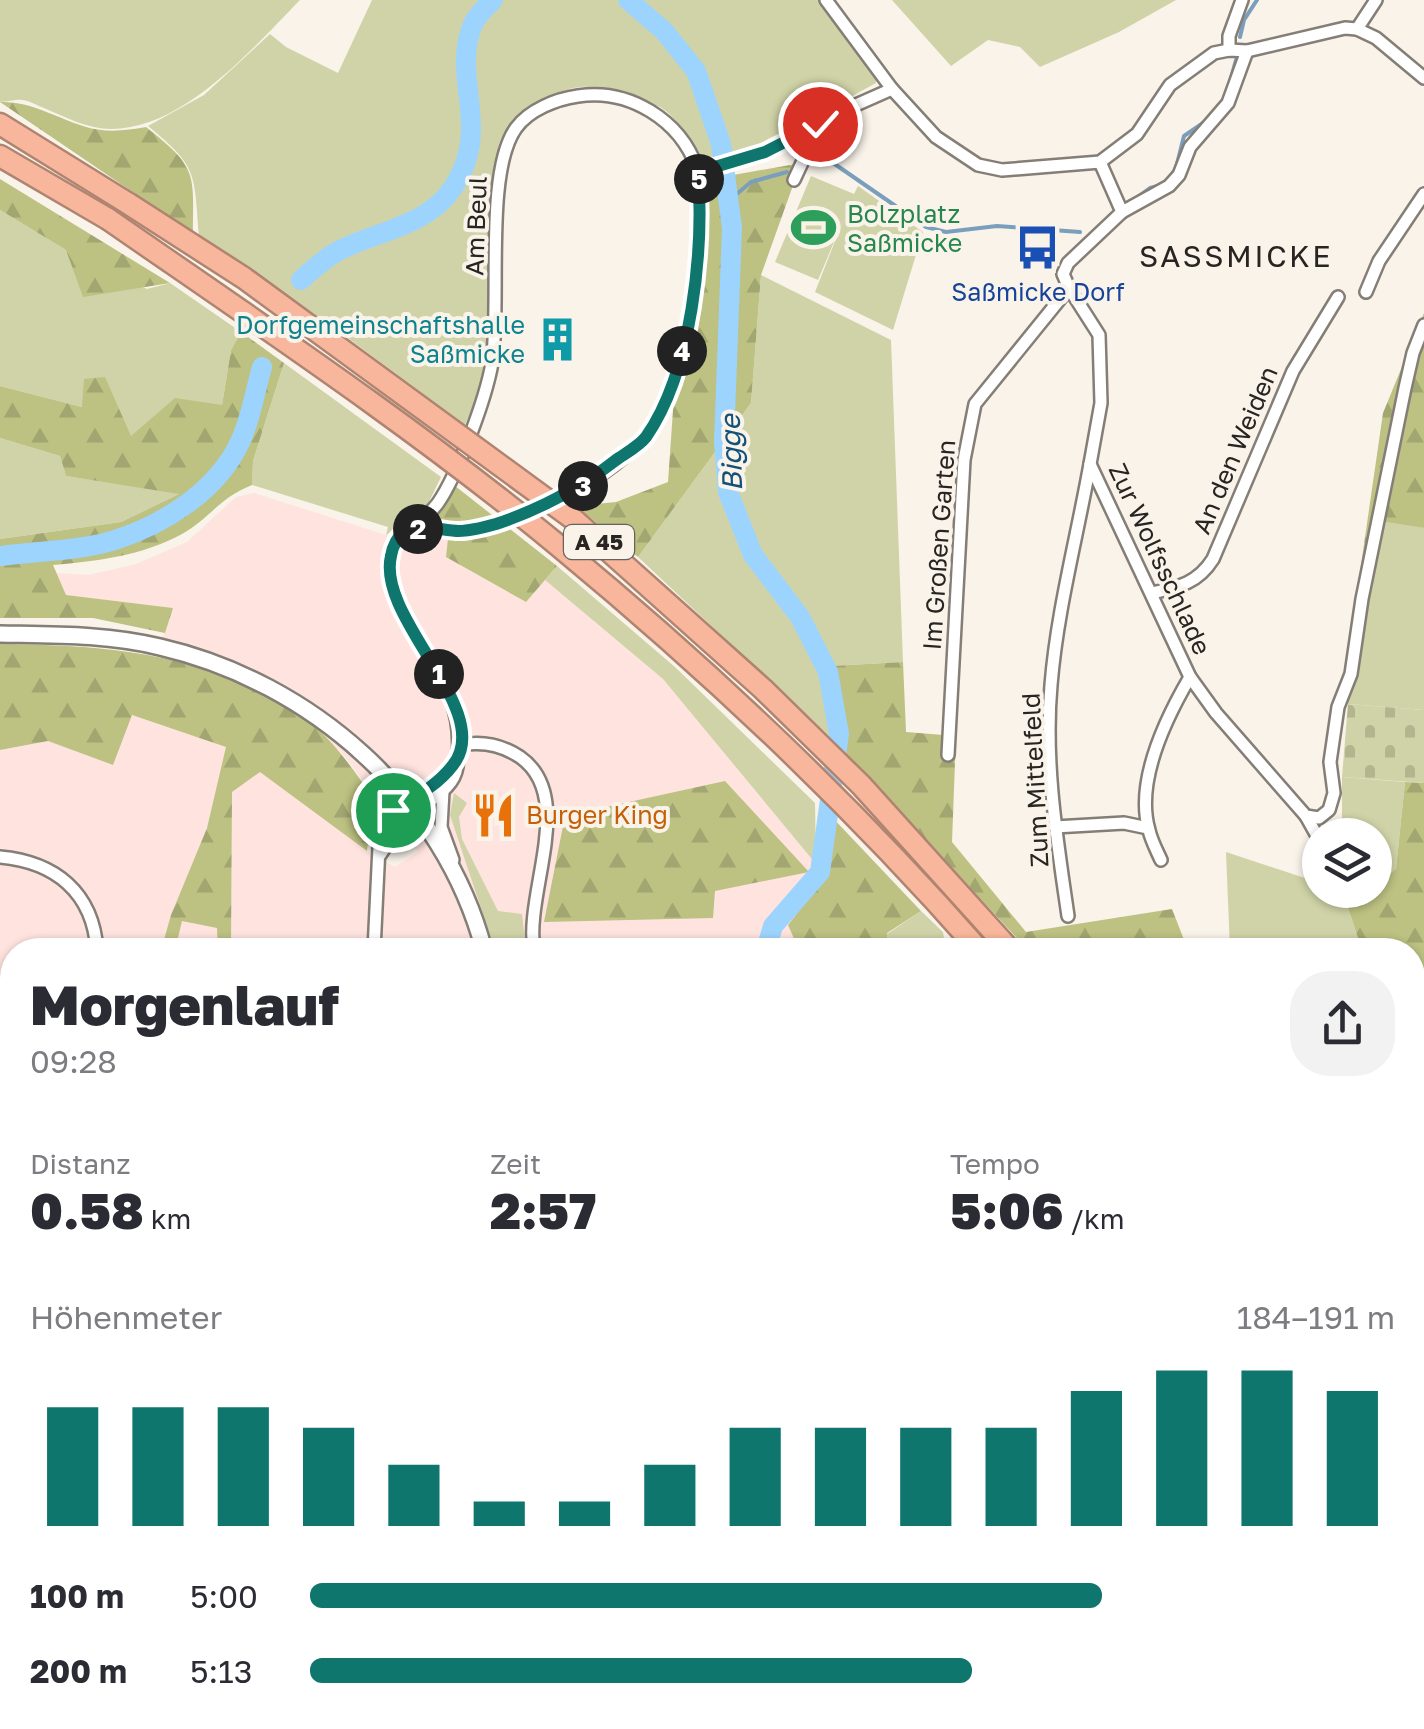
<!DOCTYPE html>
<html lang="de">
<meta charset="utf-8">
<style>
:root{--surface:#fff;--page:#f2f2f3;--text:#2b2b33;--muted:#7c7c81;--accent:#0f766e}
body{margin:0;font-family:"Golos Text",sans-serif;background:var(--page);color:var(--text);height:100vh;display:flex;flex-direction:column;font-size:38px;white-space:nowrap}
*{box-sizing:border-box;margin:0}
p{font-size:32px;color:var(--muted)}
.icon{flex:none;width:55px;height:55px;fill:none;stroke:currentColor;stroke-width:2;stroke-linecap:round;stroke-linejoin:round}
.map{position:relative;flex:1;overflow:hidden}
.side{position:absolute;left:0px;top:938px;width:1425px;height:792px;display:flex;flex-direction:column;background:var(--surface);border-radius:40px 40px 0 0;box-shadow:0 2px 8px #0004}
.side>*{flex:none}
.tools{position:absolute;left:1302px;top:818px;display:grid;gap:20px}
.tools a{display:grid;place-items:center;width:90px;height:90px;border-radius:50%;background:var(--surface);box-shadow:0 2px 8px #0004;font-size:50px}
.pin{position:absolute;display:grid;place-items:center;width:85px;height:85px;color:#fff;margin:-42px;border:5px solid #fff;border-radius:50%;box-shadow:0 2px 10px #0007}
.km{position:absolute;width:50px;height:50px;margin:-25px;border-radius:50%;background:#222;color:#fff;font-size:28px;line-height:50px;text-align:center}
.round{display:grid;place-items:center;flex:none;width:105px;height:105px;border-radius:40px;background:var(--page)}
.headline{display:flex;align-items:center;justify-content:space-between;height:170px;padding:0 30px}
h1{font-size:55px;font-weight:800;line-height:75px}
.stats{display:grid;grid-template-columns:repeat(3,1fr);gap:15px;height:170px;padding:10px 30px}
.stats div{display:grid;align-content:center}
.stats b{font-size:50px;font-weight:800}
.stats small{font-size:28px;font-weight:400}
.stats p{font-size:28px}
.chart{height:280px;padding:20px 30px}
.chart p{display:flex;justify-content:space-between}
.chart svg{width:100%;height:180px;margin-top:10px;stroke:var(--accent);stroke-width:6}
ul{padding:0 30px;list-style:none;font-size:32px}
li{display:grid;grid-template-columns:160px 120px 1fr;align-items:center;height:75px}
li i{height:25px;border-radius:12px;background:var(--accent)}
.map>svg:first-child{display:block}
.industrial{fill:#fee3df}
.green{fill:#d0d3a7}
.forest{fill:url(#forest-firs)}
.cemetery{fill:url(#cemetery-stones)}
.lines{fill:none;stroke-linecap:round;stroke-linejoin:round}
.stream{stroke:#7a9fbc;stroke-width:4}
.river{stroke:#9dd4fe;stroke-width:20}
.street-casing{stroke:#847e76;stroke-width:16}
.secondary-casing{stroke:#847e76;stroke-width:20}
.highway-casing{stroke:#af8471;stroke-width:25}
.street{stroke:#fff;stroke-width:11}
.secondary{stroke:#fff;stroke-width:15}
.highway{stroke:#f8b79c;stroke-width:20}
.highway-bridge-casing{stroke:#af8471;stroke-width:25;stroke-linecap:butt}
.highway-bridge{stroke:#f8b79c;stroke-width:20}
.route-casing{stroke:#fff;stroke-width:20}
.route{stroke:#0f766e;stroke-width:12}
.labels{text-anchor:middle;stroke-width:8;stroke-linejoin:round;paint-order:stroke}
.shield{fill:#f9f3ea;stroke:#66625d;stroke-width:2.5}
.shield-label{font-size:22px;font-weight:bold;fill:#272421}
.leisure-label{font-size:25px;fill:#27864d;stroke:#f9f3ea;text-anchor:start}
.street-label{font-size:25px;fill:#272421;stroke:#f9f3ea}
.transit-label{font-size:25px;fill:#164399;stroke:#f9f3ea}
.culture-label{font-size:25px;fill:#0d838f;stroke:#f9f3ea;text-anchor:end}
.food-label{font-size:25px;fill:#c56008;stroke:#f9f3ea;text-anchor:start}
.water-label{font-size:28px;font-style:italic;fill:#145179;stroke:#f9f3ea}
.quarter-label{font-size:30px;letter-spacing:2.5px;fill:#272421;stroke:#f9f3ea}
</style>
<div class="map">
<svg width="1424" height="1729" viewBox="0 0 1424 1729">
<defs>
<pattern id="forest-firs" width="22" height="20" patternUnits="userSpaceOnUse" patternTransform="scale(2.5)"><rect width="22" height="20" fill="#bdc182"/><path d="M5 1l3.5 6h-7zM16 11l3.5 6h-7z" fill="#a2a670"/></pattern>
<pattern id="cemetery-stones" width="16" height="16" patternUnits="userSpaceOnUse" patternTransform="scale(2.5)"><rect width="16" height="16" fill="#d0d3a7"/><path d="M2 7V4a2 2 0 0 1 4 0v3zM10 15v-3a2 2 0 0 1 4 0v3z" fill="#b3b58f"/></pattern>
</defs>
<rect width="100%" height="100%" fill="#f9f3ea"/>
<g class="industrial">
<polygon points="254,493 386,535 448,538 446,557 525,602 545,580 663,679 826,876 788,925 800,950 231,950 232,792 260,771 367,851 395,867 418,852 341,752 238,680 157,655 173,608 66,595 56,573 89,575 136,564 187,542 236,497"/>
<polygon points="131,715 227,747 207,828 171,915 161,950 12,950 12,1629 0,1622 0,750 48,741 113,765"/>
<polygon points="181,920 218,928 218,950 175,950"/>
<polygon points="1413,1615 1424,1621 1424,1729 576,1729 577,1718 1412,1718"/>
</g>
<g class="green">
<path d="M0,0H300C253,48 184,129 111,129C88,129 65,117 44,108C38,106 28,100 22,100C18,99 7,102 0,102Z"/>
<path d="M372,0H823L877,71L876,83L761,146L701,159C685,147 682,121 663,109C658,105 648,103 641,101C623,95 599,85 580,87C548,91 511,115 499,144C487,236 506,339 465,425L340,332L199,236C194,172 198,167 148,126L204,95L270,34L286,47L338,73Z"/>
<polygon points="892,0 1176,0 1119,32 1040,67 1020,47 988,40 951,66"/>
<polygon points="811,176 854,194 858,186 923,232 893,330 815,292 845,216 818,280 775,262"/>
<polygon points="0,210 66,250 147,289 170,283 241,332 231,350 222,405 131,436 82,407 0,386"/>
<polygon points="761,275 891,340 903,662 831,666 831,738 638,557 751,403"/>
<polygon points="284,363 441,477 425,510 386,535 388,527 252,485 253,461"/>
<polygon points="0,438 60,456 66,476 181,493 121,522 0,539"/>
<polygon points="1381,520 1424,528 1424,710 1348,704"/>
<polygon points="557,566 675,667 815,803 816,864 663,679 545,580"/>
<polygon points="1342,777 1405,782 1396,869 1378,885 1375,885 1375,835 1342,835"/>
<polygon points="454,793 467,803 459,817 462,839 498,911 522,914 526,950 495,950 450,815"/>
<polygon points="1226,852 1320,883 1320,890 1342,890 1362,950 1230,950"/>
<polygon points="921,911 943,932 946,950 888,950 887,934"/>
<polygon points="1412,1104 1424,1139 1424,1289 1413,1283"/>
<polygon points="957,1718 1073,1718 1088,1729 967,1729"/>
</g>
<g class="forest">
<path d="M0,102C31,101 54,117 83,126C104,133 124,131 146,127C196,167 194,170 193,233Z"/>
<polygon points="801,163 761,275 751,403 638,557 576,506 616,502 668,482 674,396 684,377 709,223 705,180"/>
<polygon points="0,179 170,283 83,297 66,250 0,210"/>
<polygon points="1424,313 1424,528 1381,521 1367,562 1360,572 1383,413"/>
<path d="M241,332L284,363L253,461L252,485C219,498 209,519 182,534C141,556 98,561 53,565L66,595L173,608L165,633L93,618H0V539L121,522L179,494L66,476L60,456L0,438V386L82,407L84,379L105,377L131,436L175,398L222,405L231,350Z"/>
<polygon points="450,482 557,566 526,602 446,557 449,529 432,520"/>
<path d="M0,644C99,645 188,651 276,701C287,708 299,713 309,721C335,743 354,770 373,798L367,851L260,772L232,792L231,950H218L217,928L182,921L175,950H161L171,915L207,828L226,747L132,715L113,765L48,741L0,750Z"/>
<polygon points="903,662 906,732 956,736 952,842 1026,932 1172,909 1188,950 1028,950 831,738 831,666"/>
<polygon points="725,781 809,872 715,891 713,918 544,922 565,816"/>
<polygon points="1405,782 1424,783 1424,1139 1413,1104 1412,950 1362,950 1342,890 1375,890 1375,885 1396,869"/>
<polygon points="830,815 921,911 887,933 888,950 799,950 788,925 826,876"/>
<polygon points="1412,1500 1424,1509 1424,1621 1413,1615"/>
<polygon points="189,1718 573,1718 563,1729 264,1729"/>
</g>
<polygon class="cemetery" points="1348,704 1424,710 1424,783 1342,777"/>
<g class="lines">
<g class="stream">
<polyline points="1240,37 1244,20 1257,0"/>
<polyline points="1228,89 1236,60"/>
<polyline points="815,160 823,156 926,227 946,232 997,226 1080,232"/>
<polyline points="1170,177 1176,168 1184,136 1206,121"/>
<polyline points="727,195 738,193 751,182 787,172"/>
<polyline points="1132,201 1150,188 1158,186"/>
</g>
<g class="river">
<polyline points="628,0 664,31 696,71 721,144 732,228 724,442 728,492 753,555 800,617 828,672 839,734 820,872 773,926 766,950"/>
<path d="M301,280C313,269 324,259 338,251C375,232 427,226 452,189C494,128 450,79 473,24C477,15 486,7 493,0"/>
<path d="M0,556C37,551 80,551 115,540C165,524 218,490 240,442C251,419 255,391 262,367"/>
<polyline points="978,1718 988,1729"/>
</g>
<defs>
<g id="street">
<polyline points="826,0 892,89"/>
<polyline points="1357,29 1376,38 1424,78"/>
<polyline points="1229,50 1229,36 1242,0"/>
<polyline points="698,173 765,152 840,112 892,89 936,137 978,165 1002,170 1100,162 1137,134 1170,85 1214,53 1229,50 1247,51 1345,28 1357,29 1376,0"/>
<polyline points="794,180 820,124"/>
<polyline points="1122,212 1169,186 1179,175 1190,147 1228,103 1247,51"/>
<polyline points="1069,288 1099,335 1101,403 1090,464 1190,677 1216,713 1306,816 1319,818 1329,810 1334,793 1330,762 1338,707 1351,674 1362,599 1405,388 1413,353 1424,325"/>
<polyline points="1366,292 1379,261 1424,194"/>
<path d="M1152,593C1179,587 1198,583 1213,559L1293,371L1338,297"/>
<path d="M461,745C482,741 502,745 520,757C577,797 524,893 534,950"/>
<polyline points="948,755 964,460 975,404 1069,288 1063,274 1068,263 1122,212 1100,162"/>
<polyline points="378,768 380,824"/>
<polyline points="443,791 441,827 453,860"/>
<polyline points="1306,816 1320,841"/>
<polyline points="1055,827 1124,823 1148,828"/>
<path d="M380,855C390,839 401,825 415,813C430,799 454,789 457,767C465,712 445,681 416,636C403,615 390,596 390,570C389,526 419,530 438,503C458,474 486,398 492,363C501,304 484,172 516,128C529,110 556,99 578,96C629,88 680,120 697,168C708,202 690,346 676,380C669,398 655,428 641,442C595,486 529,520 466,530C446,534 425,526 404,531"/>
<path d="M0,857C55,862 93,892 97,950"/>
<path d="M1161,860C1157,851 1151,840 1149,830C1135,782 1166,718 1190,677"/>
<path d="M1068,916C1057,840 1044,762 1051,685C1057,611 1077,537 1090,464"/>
<polyline points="374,950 380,826 386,815 435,785 456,763"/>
<polyline points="0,1382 12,1399"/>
<polyline points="0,1648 12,1576"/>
<polyline points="755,1718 760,1729"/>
<polyline points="1108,1718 1118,1729"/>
</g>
<g id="secondary">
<path d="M0,634C53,635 107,634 160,647C311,682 444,798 484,950"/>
<polyline points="708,1718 713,1729"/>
</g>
<g id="highway">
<polyline points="0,124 129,204"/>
<polyline points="0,156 108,219"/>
<polyline points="1412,1371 1424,1382"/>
<polyline points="1412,1405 1424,1416"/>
</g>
</defs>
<use href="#street" class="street-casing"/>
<use href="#secondary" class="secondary-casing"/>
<use href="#highway" class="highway-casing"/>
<use href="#street" class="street"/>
<use href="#secondary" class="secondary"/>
<use href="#highway" class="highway"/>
<defs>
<g id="highway-bridge">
<polyline points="129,204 244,278 572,518 763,689 861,785 1010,950"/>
<path d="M108,219C261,325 417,429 560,547C710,671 851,804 979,950"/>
</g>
</defs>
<use href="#highway-bridge" class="highway-bridge-casing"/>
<use href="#highway-bridge" class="highway-bridge"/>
</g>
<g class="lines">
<defs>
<path id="route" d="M393,810C415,797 437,786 453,765C496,711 376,619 391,556C392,548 398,534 406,531C421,523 443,531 459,531C470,531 485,527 496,524C541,509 579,489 616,460C626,453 639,446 646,437C692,371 704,251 698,172L765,152L820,124"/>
</defs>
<use href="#route" class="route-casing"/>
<use href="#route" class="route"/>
</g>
<defs>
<symbol id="stadium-bare" viewBox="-9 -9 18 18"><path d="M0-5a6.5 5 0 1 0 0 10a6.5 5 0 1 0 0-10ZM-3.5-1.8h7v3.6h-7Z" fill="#2e9e5b" stroke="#f9f3ea" stroke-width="2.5" paint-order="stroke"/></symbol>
<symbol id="bus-bare" viewBox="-9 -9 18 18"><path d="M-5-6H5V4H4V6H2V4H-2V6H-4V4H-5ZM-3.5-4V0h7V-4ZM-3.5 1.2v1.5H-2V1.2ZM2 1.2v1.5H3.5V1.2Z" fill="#1a4fb4" stroke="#f9f3ea" stroke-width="2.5" paint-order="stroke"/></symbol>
<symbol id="building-bare" viewBox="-9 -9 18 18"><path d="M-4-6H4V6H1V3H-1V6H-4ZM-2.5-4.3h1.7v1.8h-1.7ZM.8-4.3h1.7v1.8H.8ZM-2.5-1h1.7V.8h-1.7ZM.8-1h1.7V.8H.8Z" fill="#0f9aa8" stroke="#f9f3ea" stroke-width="2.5" paint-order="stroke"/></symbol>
<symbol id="restaurant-bare" viewBox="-9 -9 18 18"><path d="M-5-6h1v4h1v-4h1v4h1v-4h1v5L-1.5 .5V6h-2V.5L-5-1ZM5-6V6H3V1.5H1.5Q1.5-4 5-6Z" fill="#e8710a" stroke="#f9f3ea" stroke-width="2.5" paint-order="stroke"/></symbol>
</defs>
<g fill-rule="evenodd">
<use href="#stadium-bare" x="782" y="196" width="63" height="63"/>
<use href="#bus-bare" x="1006" y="216" width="63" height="63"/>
<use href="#building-bare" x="526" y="308" width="63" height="63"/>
<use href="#restaurant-bare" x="462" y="784" width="63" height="63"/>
</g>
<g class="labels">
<rect class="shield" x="564" y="525" width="70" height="34" rx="8"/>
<g class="shield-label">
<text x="599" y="550">A 45</text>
</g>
<g class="leisure-label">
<text x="847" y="223">Bolzplatz<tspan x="847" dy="29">Saßmicke</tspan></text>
</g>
<g class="street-label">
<text transform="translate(476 226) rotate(-88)" y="9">Am Beul</text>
<text transform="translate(1235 450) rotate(-67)" y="9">An den Weiden</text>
<text transform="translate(939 545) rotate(-86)" y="9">Im Großen Garten</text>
<text transform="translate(1160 559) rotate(65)" y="9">Zur Wolfsschlade</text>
<text transform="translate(1035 780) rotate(-93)" y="9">Zum Mittelfeld</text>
</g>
<g class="transit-label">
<text x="1038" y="301">Saßmicke Dorf</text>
</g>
<g class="culture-label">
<text x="525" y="334">Dorfgemeinschaftshalle<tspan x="525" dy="29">Saßmicke</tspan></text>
</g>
<g class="food-label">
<text x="526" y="824">Burger King</text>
</g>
<g class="water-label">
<text transform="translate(731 453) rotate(-92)" y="10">Bigge</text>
</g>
<g class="quarter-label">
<text x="1236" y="267">SASSMICKE</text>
</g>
</g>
</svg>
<div class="tools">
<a><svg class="icon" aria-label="layers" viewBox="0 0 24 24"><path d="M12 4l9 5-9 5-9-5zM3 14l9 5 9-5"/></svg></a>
</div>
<div class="pin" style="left:393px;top:810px;background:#1e9e55"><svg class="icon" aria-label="arrive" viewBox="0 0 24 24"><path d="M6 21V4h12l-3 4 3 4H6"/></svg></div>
<div class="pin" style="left:820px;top:124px;background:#d93025"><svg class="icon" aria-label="check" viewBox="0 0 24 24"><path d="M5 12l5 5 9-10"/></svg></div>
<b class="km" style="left:439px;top:674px">1</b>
<b class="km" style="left:418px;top:529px">2</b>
<b class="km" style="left:583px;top:486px">3</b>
<b class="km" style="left:682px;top:351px">4</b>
<b class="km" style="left:699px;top:179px">5</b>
<section class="side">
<div class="headline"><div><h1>Morgenlauf</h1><p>09:28</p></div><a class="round"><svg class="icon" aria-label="share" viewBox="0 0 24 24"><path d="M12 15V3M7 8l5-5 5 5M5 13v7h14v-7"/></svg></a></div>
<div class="stats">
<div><p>Distanz</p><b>0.58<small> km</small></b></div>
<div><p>Zeit</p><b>2:57</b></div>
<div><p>Tempo</p><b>5:06<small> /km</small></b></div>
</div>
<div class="chart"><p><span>Höhenmeter</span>184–191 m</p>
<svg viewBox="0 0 160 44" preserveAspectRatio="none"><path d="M5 44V15M15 44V15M25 44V15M35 44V20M45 44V29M55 44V38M65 44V38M75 44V29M85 44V20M95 44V20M105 44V20M115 44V20M125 44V11M135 44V6M145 44V6M155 44V11"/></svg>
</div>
<ul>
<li><b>100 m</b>5:00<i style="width:73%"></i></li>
<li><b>200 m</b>5:13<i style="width:61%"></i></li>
</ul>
</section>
</div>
